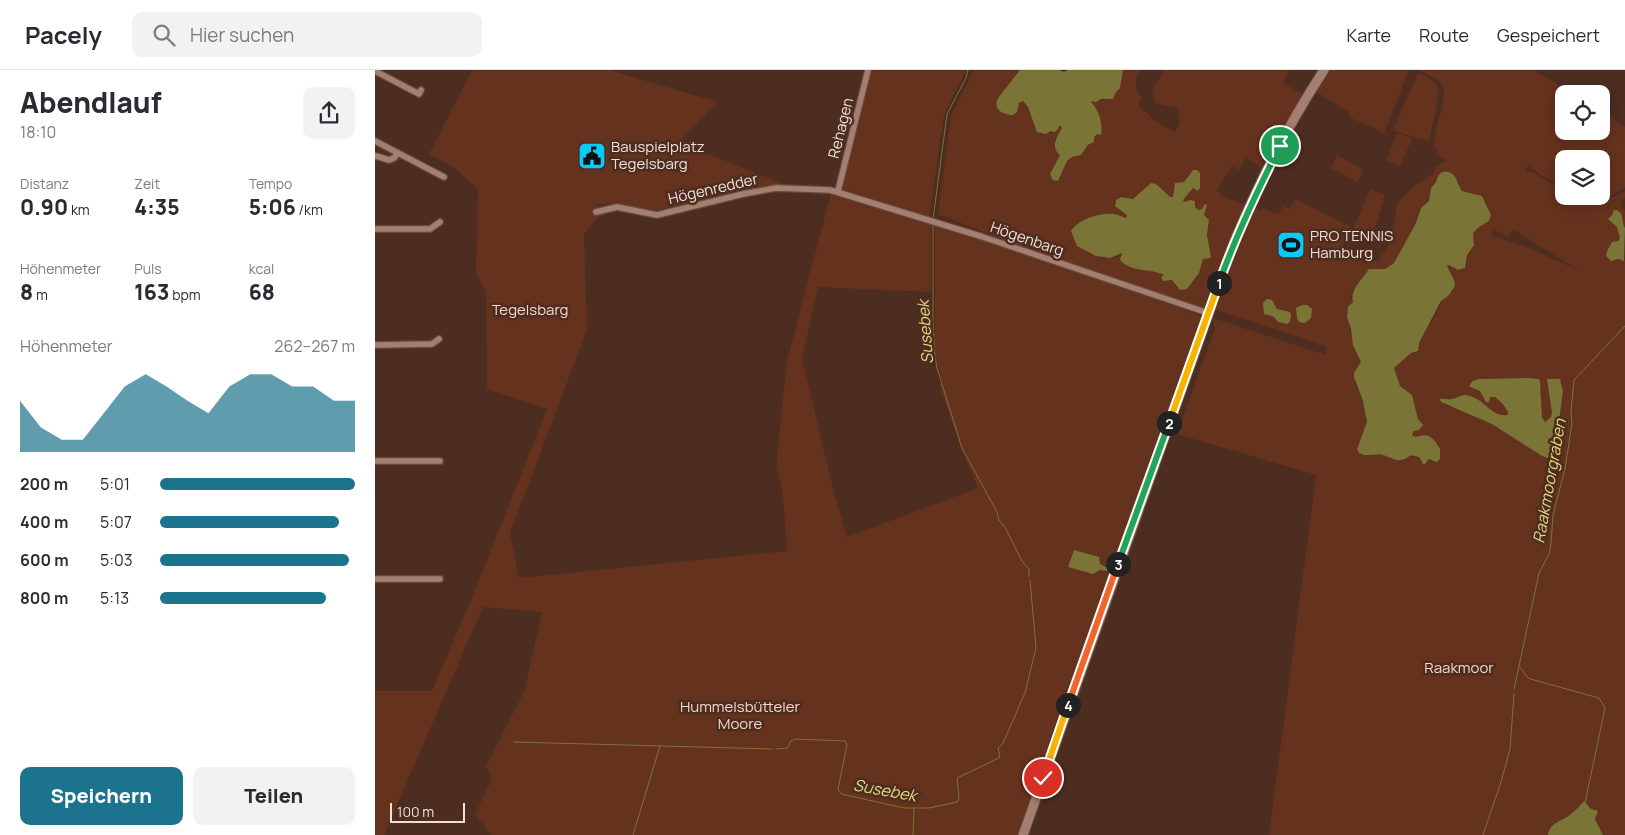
<!DOCTYPE html>
<html lang="de">
<meta charset="utf-8">
<style>
:root{--surface:#fff;--page:#f2f2f3;--text:#2b2b33;--muted:#7c7c81;--line:#e1e1e2;--accent:#1c738d}
body{margin:0;font-family:Manrope,sans-serif;background:var(--page);color:var(--text);height:100vh;display:flex;flex-direction:column;font-size:19px;white-space:nowrap}
*{box-sizing:border-box;margin:0}
p{font-size:16px;color:var(--muted)}
.icon{flex:none;width:28px;height:28px;fill:none;stroke:currentColor;stroke-width:2;stroke-linecap:round;stroke-linejoin:round}
.map{position:relative;flex:1;overflow:hidden}
.panel{display:flex;flex-direction:column;background:var(--surface);width:375px}
.panel>*{flex:none}
.buttons{position:absolute;left:1180px;top:15px;display:grid;gap:10px}
.buttons a{display:grid;place-items:center;width:55px;height:55px;border-radius:10px;background:var(--surface);box-shadow:0 2px 12px #0003;font-size:25px}
.scale{position:absolute;left:15px;bottom:12px;width:75px;box-sizing:border-box;padding-left:5px;border:2px solid #f2ddd5;border-top:0;font-size:14px;line-height:18px;white-space:nowrap;color:#f2ddd5;-webkit-text-stroke:4px #4c2d20;paint-order:stroke}
.pin{position:absolute;display:grid;place-items:center;width:42px;height:42px;color:#fff;margin:-21px;border:2px solid #fff;border-radius:50%;box-shadow:0 1px 5px #0007}
.km{position:absolute;width:25px;height:25px;margin:-12px;border-radius:50%;background:#222;color:#fff;font-size:14px;line-height:25px;text-align:center}
.round{display:grid;place-items:center;flex:none;width:52px;height:52px;border-radius:10px;background:var(--page)}
.headline{display:flex;align-items:center;justify-content:space-between;height:85px;padding:0 20px}
h1{font-size:28px;font-weight:800;line-height:38px}
.stats{display:grid;grid-template-columns:repeat(3,1fr);gap:8px;height:85px;padding:5px 20px}
.stats div{display:grid;align-content:center}
.stats b{font-size:21px;font-weight:800}
.stats small{font-size:14px;font-weight:400}
.stats p{font-size:14px}
.chart{height:140px;padding:10px 20px}
.chart p{display:flex;justify-content:space-between}
.chart svg{width:100%;height:90px;margin-top:5px;fill:var(--accent);opacity:.7}
.action{display:flex;gap:10px;margin-top:auto;padding:10px 20px}
.action a{flex:1;height:58px;border-radius:10px;background:var(--accent);color:#fff;font-size:20px;font-weight:800;line-height:58px;text-align:center}
.action a+a{background:var(--page);color:var(--text)}
ul{padding:0 20px;list-style:none;font-size:16px}
li{display:grid;grid-template-columns:80px 60px 1fr;align-items:center;height:38px}
li i{height:12px;border-radius:6px;background:var(--accent)}
header{display:flex;align-items:center;gap:30px;box-sizing:border-box;height:70px;padding:0 25px;background:var(--surface);border-bottom:1px solid var(--line)}
header strong{font-size:24px}
nav{display:flex;gap:28px;margin-inline-start:auto;font-size:18px}
.search{width:350px;height:45px;background:var(--page);display:flex;align-items:center;gap:12px;box-sizing:border-box;padding:0 18px;border-radius:10px;color:var(--muted);font-size:19px}
main{display:flex;flex:1;min-height:0}
.map>svg:first-child{display:block}
.green{fill:#65321d;fill-rule:evenodd}
.water{fill:#7b7437}
.lines{fill:none;stroke-linecap:round;stroke-linejoin:round}
.stream{stroke:#7b7437;stroke-width:1}
.street-casing{stroke:#674c41;stroke-width:8}
.secondary-casing{stroke:#674c41;stroke-width:11}
.street{stroke:#a47f70;stroke-width:5.5}
.secondary{stroke:#a47f70;stroke-width:9}
.split-1-casing{stroke:#fff;stroke-width:10}
.split-2-casing{stroke:#fff;stroke-width:10}
.split-3-casing{stroke:#fff;stroke-width:10}
.split-4-casing{stroke:#fff;stroke-width:10}
.split-5-casing{stroke:#fff;stroke-width:10}
.split-1{stroke:#22a559;stroke-width:6}
.split-2{stroke:#f5b400;stroke-width:6}
.split-3{stroke:#22a559;stroke-width:6}
.split-4{stroke:#f0652b;stroke-width:6}
.split-5{stroke:#f5b400;stroke-width:6}
.labels{text-anchor:middle;stroke-width:5;stroke-linejoin:round;paint-order:stroke}
.street-label{font-size:15px;fill:#f2ddd5;stroke:#4c2d20}
.poi-label{font-size:15px;fill:#f2ddd5;stroke:#4c2d20;text-anchor:start}
.park-label{font-size:15px;fill:#f8d4c6;stroke:#4c2d20}
.water-label{font-size:16px;font-style:italic;fill:#e1d77d;stroke:#4c2d20}
</style>
<header>
<strong>Pacely</strong>
<div class="search"><svg class="icon" aria-label="search" viewBox="0 0 24 24"><circle cx="10" cy="10" r="6"/><path d="M15 15l6 6"/></svg>Hier suchen</div>
<nav><a>Karte</a><a>Route</a><a>Gespeichert</a></nav>
</header>
<main>
<section class="panel">
<div class="headline"><div><h1>Abendlauf</h1><p>18:10</p></div><a class="round"><svg class="icon" aria-label="share" viewBox="0 0 24 24"><path d="M12 15V3M7 8l5-5 5 5M5 13v7h14v-7"/></svg></a></div>
<div class="stats">
<div><p>Distanz</p><b>0.90<small> km</small></b></div>
<div><p>Zeit</p><b>4:35</b></div>
<div><p>Tempo</p><b>5:06<small> /km</small></b></div>
</div>
<div class="stats">
<div><p>Höhenmeter</p><b>8<small> m</small></b></div>
<div><p>Puls</p><b>163<small> bpm</small></b></div>
<div><p>kcal</p><b>68</b></div>
</div>
<div class="chart"><p><span>Höhenmeter</span>262–267 m</p>
<svg viewBox="0 0 160 44" preserveAspectRatio="none"><path d="M0 44V19L10 32L20 38L30 38L40 25L50 12L60 6L70 12L80 19L90 25L100 12L110 6L120 6L130 12L140 12L150 19L160 19V44z"/></svg>
</div>
<ul>
<li><b>200 m</b>5:01<i style="width:100%"></i></li>
<li><b>400 m</b>5:07<i style="width:92%"></i></li>
<li><b>600 m</b>5:03<i style="width:97%"></i></li>
<li><b>800 m</b>5:13<i style="width:85%"></i></li>
</ul>
<div class="action"><a>Speichern</a><a>Teilen</a></div>
</section>
<div class="map">
<svg width="1250" height="765" viewBox="0 0 1250 765">
<rect width="100%" height="100%" fill="#4c2d20"/>
<g class="green">
<polygon points="97,0 234,0 343,32 304,72 411,115 281,140 232,133 224,133 222,136 236,138 234,143 222,148 209,164 212,260 135,463 144,508 412,481 408,424 401,397 412,291 456,123 556,155 556,222 443,217 427,289 459,422 472,467 603,418 586,378 564,314 568,314 560,285 560,156 605,168 829,247 686,638 643,765 116,765 100,744 117,709 111,696 149,622 167,542 108,537 9,765 0,765 0,621 57,621 100,520 172,339 112,319 111,221 101,203 103,119 78,97 54,84"/>
<polygon points="495,0 591,0 569,45 554,149 465,120"/>
<path d="M598,0H645L623,28L621,32L622,38C634,45 640,51 644,33L648,31L653,37L657,47L675,61L686,56L687,58L680,70V78L685,85L675,104L683,111L691,92L697,87C707,86 711,77 718,72L720,65L724,64L727,57L721,38L717,35L716,31L719,32L739,27C741,17 747,14 748,0H765C759,11 760,19 767,29L763,35L779,50L799,62L805,54L802,38L780,33L777,19L787,4L788,0H914L908,13L928,24L890,92L889,99L871,88L864,100L857,96L842,120L847,126L870,135L850,183L829,238L633,172L569,146L563,145L576,46L593,12ZM824,101L825,119L822,121L818,118L808,130L809,133L813,130L821,132L820,137L823,140L827,139L829,135V145L834,155C832,165 832,177 830,188L828,189L824,203L812,219H804L797,210L790,211L786,206H789L787,203L765,199L747,183L738,188H726L703,177L699,166V157C714,144 733,143 751,148L752,145L739,135L742,128L746,127L758,129L781,114L795,127H797L799,126L800,113L809,112L816,102Z"/>
<polygon points="954,0 1034,0 1010,61 1015,66 974,47 975,43 940,21"/>
<path d="M1045,0H1158L1195,22L1194,24H1189V61H1226V40L1250,57V117C1232,128 1227,135 1206,126H1226V89H1189V118L1163,103L1153,95L1151,101L1157,102L1189,120V126H1200L1214,133L1222,135L1250,121V126L1246,133L1250,142V158L1248,154V147L1238,144L1234,147L1243,158L1245,168L1243,171L1237,172L1231,183L1234,190L1248,191L1250,189V765H1228L1216,739L1209,731C1205,735 1201,740 1197,744C1188,751 1174,752 1173,765H894L941,405L802,364L840,258L838,248L951,285L950,276L841,240L869,162L880,138L886,141L888,138L903,145L908,136L915,139L920,129L975,156L963,188L1003,191L1014,175L1023,132L1040,115L1047,112L1059,102L1061,97L1072,90C1069,88 1064,85 1062,82C1051,65 1079,27 1065,12C1060,7 1051,4 1045,0ZM1063,106L1084,112L1085,119L1088,121L1108,126L1116,145L1114,151L1104,157L1098,163V173L1092,185L1091,195L1087,200L1074,195L1072,196L1078,207L1061,244L1044,273L1043,281L1040,283H1036L1019,298L1025,316L1037,325L1045,357L1044,360L1039,361L1037,365L1065,381L1064,391L1054,389L1047,391C1039,380 1032,391 1022,390C1017,390 1016,387 1011,386C1001,382 993,387 984,383L982,379L992,352L988,331L980,312L981,299L986,295V292C981,277 966,246 978,232L976,227L978,220L982,217L988,208L1010,199L1019,193L1041,153L1046,138L1054,131L1057,116L1061,112ZM1118,159L1133,167L1139,160L1205,201L1150,176L1117,166ZM1158,308L1165,311L1167,348L1170,352L1176,347L1177,343L1172,310L1187,311L1188,321L1178,388L1174,390L1117,354L1087,340L1070,335L1067,328L1077,329L1101,328L1119,343L1133,345V342L1128,334L1120,327H1115L1114,332L1105,321L1095,318L1104,309Z"/>
<path d="M1043,3C1049,6 1058,10 1062,16C1067,26 1056,59 1054,70L1038,67L1018,60Z"/>
<polygon points="1022,63 1037,69 1025,96 1011,91"/>
<polygon points="962,85 989,100 982,112 956,98"/>
<polygon points="995,119 1010,124 1000,159 995,170 981,170 978,159"/>
</g>
<g class="water">
<path d="M645,0H684L689,2L693,0H748L745,18L741,22L738,29H726L721,32L716,31C717,34 719,35 720,37C725,44 728,57 726,65L722,64L719,67V72L713,75L706,85L697,87L692,91L683,111L678,110L675,104L685,85C675,78 682,66 687,58L686,56H684L683,59L680,62L675,61L671,64L662,62L653,37L648,31L644,33L642,42L638,45C628,45 617,39 623,28Z"/>
<path d="M818,100H822L825,103V118L823,121L818,118L808,130L809,132L815,130L820,131V137L823,140L827,139L830,134L832,135L829,145L834,150L832,165L836,188L828,189L824,203L812,219L805,220L797,210L788,211L786,207L789,205C776,198 756,203 745,190L747,183L735,188L721,186L702,176L696,161C703,149 726,142 740,144C744,145 747,147 751,148L752,145L740,136L741,130L746,127L758,129L776,113L781,114L795,127H798L800,113L809,112Z"/>
<path d="M1067,102C1082,100 1081,112 1087,121L1107,126L1116,145L1114,151L1104,157L1098,163L1099,175L1092,185L1090,198L1083,200L1074,195L1072,196L1079,210L1080,216L1073,226L1066,231L1044,273L1043,281L1036,283L1019,298L1025,316L1037,325L1043,349L1048,355L1044,360L1039,361L1037,365L1041,367C1055,362 1058,368 1065,379V389L1062,392L1054,389L1050,394H1048L1045,388C1033,382 1035,389 1026,390C1020,391 1017,388 1011,386C1001,382 993,388 984,383L982,379L992,352L988,331L979,307V303L986,292L978,275L976,259L972,247L973,237L978,232C974,220 988,209 994,199H1010L1019,193L1041,153L1046,138L1054,131L1056,118L1061,112L1063,106Z"/>
<path d="M1239,140C1250,141 1246,151 1250,158L1249,191L1243,189L1236,191L1231,186L1232,181L1237,172L1243,171L1245,168L1242,157L1233,149L1237,145Z"/>
<polygon points="892,229 897,230 902,239 915,242 916,246 915,252 912,254 903,252 899,247 894,245 889,244 888,233"/>
<polygon points="927,235 932,235 937,239 936,248 930,253 924,252 922,248 921,238"/>
<path d="M1153,308L1164,309L1165,311L1167,348L1170,352L1176,347L1177,343L1172,309H1185L1188,321L1181,373L1177,390L1167,386L1117,354L1066,332L1065,329C1069,328 1073,330 1077,329C1084,328 1087,323 1095,326C1110,330 1116,347 1133,345V342L1128,334L1120,327H1115L1114,332H1111L1105,321L1095,317V314L1098,311L1104,309Z"/>
<polygon points="699,480 724,487 725,494 734,499 733,501 725,500 718,504 693,497"/>
<path d="M1209,731L1216,739L1223,741L1220,749L1228,765H1173C1174,752 1189,751 1197,743C1201,740 1205,735 1209,731Z"/>
</g>
<g class="lines">
<g class="stream">
<polyline points="558,149 572,44 591,8 593,0"/>
<polyline points="558,153 558,251 560,286 562,298 587,378 622,442 624,450 630,457 647,491 654,499 654,507"/>
<polyline points="1139,619 1144,596"/>
<polyline points="643,638 650,623 661,578 655,510"/>
<polyline points="139,672 397,679"/>
<polyline points="401,679 412,678 416,671 420,669 470,671 472,675 463,719 466,724 529,738 554,738 582,732 584,729 582,708 624,688 625,685 623,679 628,673 643,639"/>
<polyline points="1210,733 1230,638 1224,628 1159,610 1153,608 1144,596 1164,503 1174,484 1176,474 1178,445 1190,399 1197,353 1196,341 1199,310 1250,256"/>
<polyline points="258,765 285,676"/>
<polyline points="538,765 539,738"/>
<polyline points="1108,765 1126,712 1135,679 1139,624"/>
</g>
<defs>
<g id="street">
<polyline points="0,1 44,24 46,20"/>
<polyline points="0,71 69,107"/>
<polyline points="1,86 14,90 19,88 23,83"/>
<polyline points="463,121 493,0"/>
<polyline points="221,142 242,137 282,145 368,124 401,118 455,120 605,166 833,243"/>
<polyline points="0,159 55,159 65,152"/>
<polyline points="0,275 57,274 64,269"/>
<polyline points="0,391 65,391"/>
<polyline points="0,509 65,509"/>
</g>
<path id="secondary" d="M648,765L858,175C883,114 913,55 949,0"/>
</defs>
<use href="#street" class="street-casing"/>
<use href="#secondary" class="secondary-casing"/>
<use href="#street" class="street"/>
<use href="#secondary" class="secondary"/>
</g>
<g class="lines">
<defs>
<path id="split-1" d="M844,213C861,165 882,121 905,76"/>
<polyline id="split-2" points="794,353 844,213"/>
<polyline id="split-3" points="743,494 794,353"/>
<polyline id="split-4" points="693,635 743,494"/>
<polyline id="split-5" points="668,708 693,635"/>
</defs>
<use href="#split-1" class="split-1-casing"/>
<use href="#split-2" class="split-2-casing"/>
<use href="#split-3" class="split-3-casing"/>
<use href="#split-4" class="split-4-casing"/>
<use href="#split-5" class="split-5-casing"/>
<use href="#split-1" class="split-1"/>
<use href="#split-2" class="split-2"/>
<use href="#split-3" class="split-3"/>
<use href="#split-4" class="split-4"/>
<use href="#split-5" class="split-5"/>
</g>
<defs>
<symbol id="civic-square" viewBox="-11 -11 22 22"><rect x="-9" y="-9" width="18" height="18" rx="4" fill="#0acafa" stroke="#4c2d20"/><path d="M-.6-6.5H3V-4.5H.6V-3L4-1V1h2V6H-6V1h2V-1L-.6-3ZM-1.2 2.5V6h2.4V2.5Z" fill="#111"/></symbol>
<symbol id="stadium-square" viewBox="-11 -11 22 22"><rect x="-9" y="-9" width="18" height="18" rx="4" fill="#0acafa" stroke="#4c2d20"/><path d="M0-5a6.5 5 0 1 0 0 10a6.5 5 0 1 0 0-10ZM-3.5-1.8h7v3.6h-7Z" fill="#111"/></symbol>
</defs>
<g fill-rule="evenodd">
<use href="#civic-square" x="201" y="70" width="32" height="32"/>
<use href="#stadium-square" x="900" y="159" width="32" height="32"/>
</g>
<g class="labels">
<g class="street-label">
<text transform="translate(466 58) rotate(-76)" y="5">Rehagen</text>
<text transform="translate(338 119) rotate(-13)" y="5">Högenredder</text>
<text transform="translate(652 169) rotate(19)" y="5">Högenbarg</text>
</g>
<g class="poi-label">
<text x="236" y="82">Bauspielplatz<tspan x="236" dy="17">Tegelsbarg</tspan></text>
<text x="935" y="171">PRO TENNIS<tspan x="935" dy="17">Hamburg</tspan></text>
</g>
<g class="park-label">
<text x="155" y="245">Tegelsbarg</text>
<text x="1084" y="603">Raakmoor</text>
<text x="365" y="642">Hummelsbütteler<tspan x="365" dy="17">Moore</tspan></text>
</g>
<g class="water-label">
<text transform="translate(550 262) rotate(-94)" y="6">Susebek</text>
<text transform="translate(1174 411) rotate(-80)" y="6">Raakmoorgraben</text>
<text transform="translate(510 720) rotate(10)" y="6">Susebek</text>
</g>
</g>
</svg>
<div class="buttons">
<a><svg class="icon" aria-label="locate" viewBox="0 0 24 24"><circle cx="12" cy="12" r="6"/><path d="M12 2v4M12 18v4M2 12h4M18 12h4"/></svg></a>
<a><svg class="icon" aria-label="layers" viewBox="0 0 24 24"><path d="M12 4l9 5-9 5-9-5zM3 14l9 5 9-5"/></svg></a>
</div>
<div class="scale">100 m</div>
<div class="pin" style="left:905px;top:76px;background:#1e9e55"><svg class="icon" aria-label="arrive" viewBox="0 0 24 24"><path d="M6 21V4h12l-3 4 3 4H6"/></svg></div>
<div class="pin" style="left:668px;top:708px;background:#d93025"><svg class="icon" aria-label="check" viewBox="0 0 24 24"><path d="M5 12l5 5 9-10"/></svg></div>
<b class="km" style="left:844px;top:213px">1</b>
<b class="km" style="left:794px;top:353px">2</b>
<b class="km" style="left:743px;top:494px">3</b>
<b class="km" style="left:693px;top:635px">4</b>
</div>
</main>
